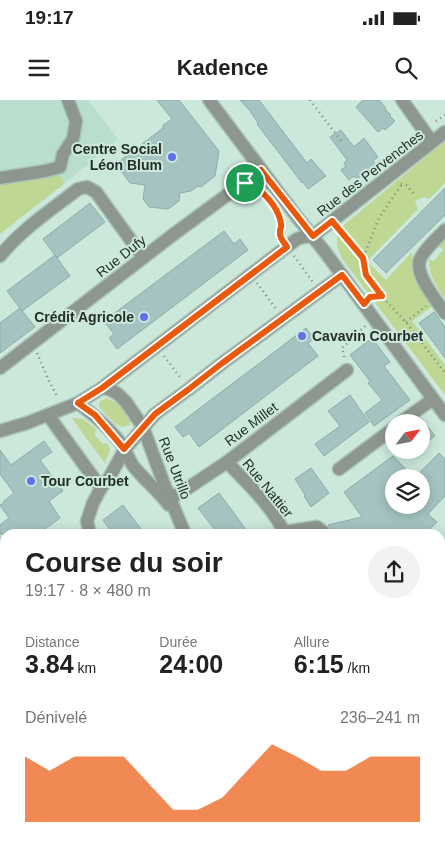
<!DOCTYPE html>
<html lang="fr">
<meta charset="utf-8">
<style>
:root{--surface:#fff;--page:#f2f2f2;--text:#222;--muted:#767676;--accent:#ea580c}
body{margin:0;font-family:Arial,sans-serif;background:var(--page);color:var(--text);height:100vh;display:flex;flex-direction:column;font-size:19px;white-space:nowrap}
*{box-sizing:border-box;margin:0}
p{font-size:16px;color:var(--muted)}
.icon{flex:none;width:28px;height:28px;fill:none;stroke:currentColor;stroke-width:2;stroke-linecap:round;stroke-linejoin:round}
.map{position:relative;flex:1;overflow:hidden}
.side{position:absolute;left:0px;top:429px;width:445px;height:321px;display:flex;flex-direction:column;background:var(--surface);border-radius:15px 15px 0 0;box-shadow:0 2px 12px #0003}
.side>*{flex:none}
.needle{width:32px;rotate:58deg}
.fabs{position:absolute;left:385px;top:314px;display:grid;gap:10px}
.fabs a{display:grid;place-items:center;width:45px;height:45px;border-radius:50%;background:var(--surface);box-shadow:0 2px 12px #0003;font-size:25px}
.pin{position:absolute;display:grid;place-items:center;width:42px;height:42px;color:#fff;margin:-21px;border:2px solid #fff;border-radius:50%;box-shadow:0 1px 5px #0007}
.round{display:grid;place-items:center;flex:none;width:52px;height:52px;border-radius:26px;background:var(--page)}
.summary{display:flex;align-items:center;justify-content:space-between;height:85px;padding:0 25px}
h1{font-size:28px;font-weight:800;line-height:38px}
.metrics{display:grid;grid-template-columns:repeat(3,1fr);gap:8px;height:85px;padding:5px 25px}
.metrics div{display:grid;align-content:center}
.metrics b{font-size:25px;font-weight:800}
.metrics small{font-size:14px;font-weight:400}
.metrics p{font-size:14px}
.chart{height:140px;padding:10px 25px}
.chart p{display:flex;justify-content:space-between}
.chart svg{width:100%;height:90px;margin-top:5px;fill:var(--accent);opacity:.7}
.status{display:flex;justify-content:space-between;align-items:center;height:35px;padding:0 25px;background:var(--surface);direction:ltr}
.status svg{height:14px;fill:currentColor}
header{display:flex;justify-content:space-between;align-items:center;height:65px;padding:0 25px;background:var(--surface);font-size:22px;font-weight:800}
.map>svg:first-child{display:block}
.built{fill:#b9dece}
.green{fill:#bed793}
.building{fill:#a5c4c1;stroke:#8eadaa}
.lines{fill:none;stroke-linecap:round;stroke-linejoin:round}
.minor-casing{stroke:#aac3b8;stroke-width:15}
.path{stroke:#74877e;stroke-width:2.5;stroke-dasharray:1 4;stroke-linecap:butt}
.minor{stroke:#8e978f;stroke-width:12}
.route-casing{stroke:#fff;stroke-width:10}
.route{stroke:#ea580c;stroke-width:6}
.poi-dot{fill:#6171e9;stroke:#cbe8db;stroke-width:2}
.labels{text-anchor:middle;stroke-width:4;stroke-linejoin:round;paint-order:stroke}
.poi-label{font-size:14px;font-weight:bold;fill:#242f2a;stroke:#cbe8db;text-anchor:end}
.street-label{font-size:14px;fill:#242f2a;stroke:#cbe8db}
</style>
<div class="status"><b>19:17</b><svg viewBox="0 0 49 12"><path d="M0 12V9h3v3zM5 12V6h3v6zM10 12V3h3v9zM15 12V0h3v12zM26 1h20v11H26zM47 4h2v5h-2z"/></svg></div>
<header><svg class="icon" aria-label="menu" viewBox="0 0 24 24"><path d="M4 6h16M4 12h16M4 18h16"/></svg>Kadence<svg class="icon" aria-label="search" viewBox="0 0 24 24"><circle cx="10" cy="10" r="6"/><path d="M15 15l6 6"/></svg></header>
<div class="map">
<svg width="445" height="749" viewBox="0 0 445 749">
<rect width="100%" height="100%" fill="#cbe8db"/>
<g class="built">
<polygon points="0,0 88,0 118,39 65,83 57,73 0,82"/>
<polygon points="5,474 5,589 0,592 0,478"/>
</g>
<g class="green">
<path d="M445,41V83L429,99L423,97L415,101L418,109L367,161L386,180L412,152C413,173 423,188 433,206L412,221L445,265V295L343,160C336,148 336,142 339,129Z"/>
<polygon points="57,73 65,83 0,134 0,82"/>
<path d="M445,138V199C436,185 429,177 429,159L434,161L443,150L437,144Z"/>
<path d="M107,298C121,305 129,307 130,325L121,327C112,322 106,315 99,306V302Z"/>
<polygon points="72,318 83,319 96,329 95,336 103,344 107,343 110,350 105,363 86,338"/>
<polygon points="445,640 445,749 407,749 405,745 440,745 440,641"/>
</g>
<g class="building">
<polygon points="157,0 179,0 219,51 215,76 201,87 198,86 191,91 180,93 179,101 168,109 149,107 143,99 145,85 130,83 116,64 163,28 163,25 172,19"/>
<polygon points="240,0 259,0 307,63 311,59 326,76 308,89 303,82 302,83 257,24 258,23 250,11"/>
<polygon points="363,0 379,0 386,8 385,9 391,15 390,16 395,21 385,30 383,28 378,32 356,7"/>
<polygon points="341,30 354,47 364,38 378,57 373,61 376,64 357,79 354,76 349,80 341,70 346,66 344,63 347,60 330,37"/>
<polygon points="445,88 445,115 386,173 373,160"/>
<polygon points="90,103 105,122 57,158 43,139"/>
<polygon points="224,131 234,144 240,139 248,150 117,249 109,238 114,234 104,221"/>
<polygon points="55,155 70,176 22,211 7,191"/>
<polygon points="20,208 35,227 0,253 0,223"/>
<polygon points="434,212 445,227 445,258 419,223"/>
<polygon points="306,228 314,239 308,243 318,256 199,347 189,333 183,337 175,327"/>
<polygon points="372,238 390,262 384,266 410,300 374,326 365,313 382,300 368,283 370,281 350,255"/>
<polygon points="350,295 369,322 324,356 315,344 340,326 328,311"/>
<polygon points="421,318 435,336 421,346"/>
<polygon points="44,341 52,352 40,360 63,391 49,401 60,418 38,434 0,434 0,425 9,418 0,405 4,403 3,402 14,393 0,374 0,350 11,365"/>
<polygon points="439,353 445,359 445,396 428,414 437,422 425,434 339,434 328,425 362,417 344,392 393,356 415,378 394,378 394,405 421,405 421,371"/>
<polygon points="311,368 329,393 311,407 304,396 305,395 295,379"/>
<polygon points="219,393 237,417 249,434 218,434 198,408"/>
<polygon points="123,405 128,412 145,434 113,434 103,420"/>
</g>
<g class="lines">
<defs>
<g id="minor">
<polyline points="209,0 297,117 325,152 445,315"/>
<polyline points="402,0 432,42"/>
<polyline points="0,78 45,71 60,67 63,54 73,39 76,21 68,0"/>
<path d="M445,130C437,138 427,147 421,157C412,172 436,200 445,213"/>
<polyline points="313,136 445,32"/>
<path d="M0,156C22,129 51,110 78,89L87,87L96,92L143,157"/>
<polyline points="0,268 174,134 261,70"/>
<polyline points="102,288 109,289 118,294 126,302 143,327 164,384 185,434"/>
<path d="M78,303C94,315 115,332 125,350C128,356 130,362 134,367C145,380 158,391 169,405"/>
<polyline points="48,315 101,388"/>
<polyline points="401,322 433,299"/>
<polyline points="0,331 27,323 78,303 102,288 297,139 303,137 313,136"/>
<path d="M227,362C248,384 272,406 285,434"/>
<polyline points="339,369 394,328"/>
<polyline points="170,398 185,390 227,362 347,270"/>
<polyline points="284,432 317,427 326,434"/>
<polyline points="90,434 87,421 93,403 101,388 109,378 125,349 155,314 189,289 221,264 342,175"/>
<polyline points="440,525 445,529"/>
<polyline points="440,578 445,577"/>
<polyline points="440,641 445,640"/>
<polyline points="0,684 5,684"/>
<polyline points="141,749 142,745"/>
<polyline points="255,749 256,745"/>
<polyline points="352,749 353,745"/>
</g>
</defs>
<use href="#minor" class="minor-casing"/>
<g class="path">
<polyline points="310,0 342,42"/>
<polyline points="436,21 445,15"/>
<polyline points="401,84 406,85 416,96"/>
<polyline points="279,116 281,126 279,132 280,135"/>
<polyline points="340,131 363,158"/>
<polyline points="294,156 313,182"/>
<polyline points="257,183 276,209"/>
<polyline points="382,196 366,175 363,158 379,118 402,84"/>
<polyline points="374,197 382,196 397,213 406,222 445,273"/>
<polyline points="406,222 426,206"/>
<polyline points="37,253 49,281 58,298"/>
<polyline points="164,256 182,280"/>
<polyline points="344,257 342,248 365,226"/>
<polyline points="0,471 5,470"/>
<polyline points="440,675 445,678"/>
<polyline points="440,722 445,725"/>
</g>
<use href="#minor" class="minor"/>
</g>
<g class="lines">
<defs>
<path id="route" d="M261,70L313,136L332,121L363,158L366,175L382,196L370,197L364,204L342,175L221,264L189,289L155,314L124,349L95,315L78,303L102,288L287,147C284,142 279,138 280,132C280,125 282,131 281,124C279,109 267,96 256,87H249L245,83Z"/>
</defs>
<use href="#route" class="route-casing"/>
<use href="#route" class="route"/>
</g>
<g class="poi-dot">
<circle cx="172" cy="57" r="5"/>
<circle cx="144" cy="217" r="5"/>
<circle cx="302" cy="236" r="5"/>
<circle cx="31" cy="381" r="5"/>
</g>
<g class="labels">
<g class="poi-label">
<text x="162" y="54">Centre Social<tspan x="162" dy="16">Léon Blum</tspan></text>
<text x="134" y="222">Crédit Agricole</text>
<text x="312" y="241" text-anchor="start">Cavavin Courbet</text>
<text x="41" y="386" text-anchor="start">Tour Courbet</text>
</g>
<g class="street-label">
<text transform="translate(370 73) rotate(-38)" y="5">Rue des Pervenches</text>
<text transform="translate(121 156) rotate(-38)" y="5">Rue Dufy</text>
<text transform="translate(251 324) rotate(-37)" y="5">Rue Millet</text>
<text transform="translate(175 368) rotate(69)" y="5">Rue Utrillo</text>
<text transform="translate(268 388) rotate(51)" y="5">Rue Nattier</text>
</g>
</g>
</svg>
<div class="fabs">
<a><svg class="needle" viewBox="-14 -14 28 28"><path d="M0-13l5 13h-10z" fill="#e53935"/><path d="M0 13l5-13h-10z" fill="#767676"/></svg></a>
<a><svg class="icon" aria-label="layers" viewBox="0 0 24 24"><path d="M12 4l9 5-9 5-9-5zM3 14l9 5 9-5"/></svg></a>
</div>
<div class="pin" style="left:245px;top:83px;background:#1e9e55"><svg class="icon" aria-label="arrive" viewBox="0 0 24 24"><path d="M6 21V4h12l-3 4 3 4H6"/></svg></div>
<section class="side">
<div class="summary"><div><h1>Course du soir</h1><p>19:17 · 8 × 480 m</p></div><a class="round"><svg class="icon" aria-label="share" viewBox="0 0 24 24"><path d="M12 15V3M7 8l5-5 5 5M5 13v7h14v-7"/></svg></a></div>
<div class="metrics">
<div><p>Distance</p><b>3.84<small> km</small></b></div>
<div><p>Durée</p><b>24:00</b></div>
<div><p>Allure</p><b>6:15<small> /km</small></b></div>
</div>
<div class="chart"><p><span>Dénivelé</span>236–241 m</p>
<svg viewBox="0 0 160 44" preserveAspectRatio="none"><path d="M0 44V12L10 19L20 12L30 12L40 12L50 25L60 38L70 38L80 32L90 19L100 6L110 12L120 19L130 19L140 12L150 12L160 12V44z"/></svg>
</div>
</section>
</div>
